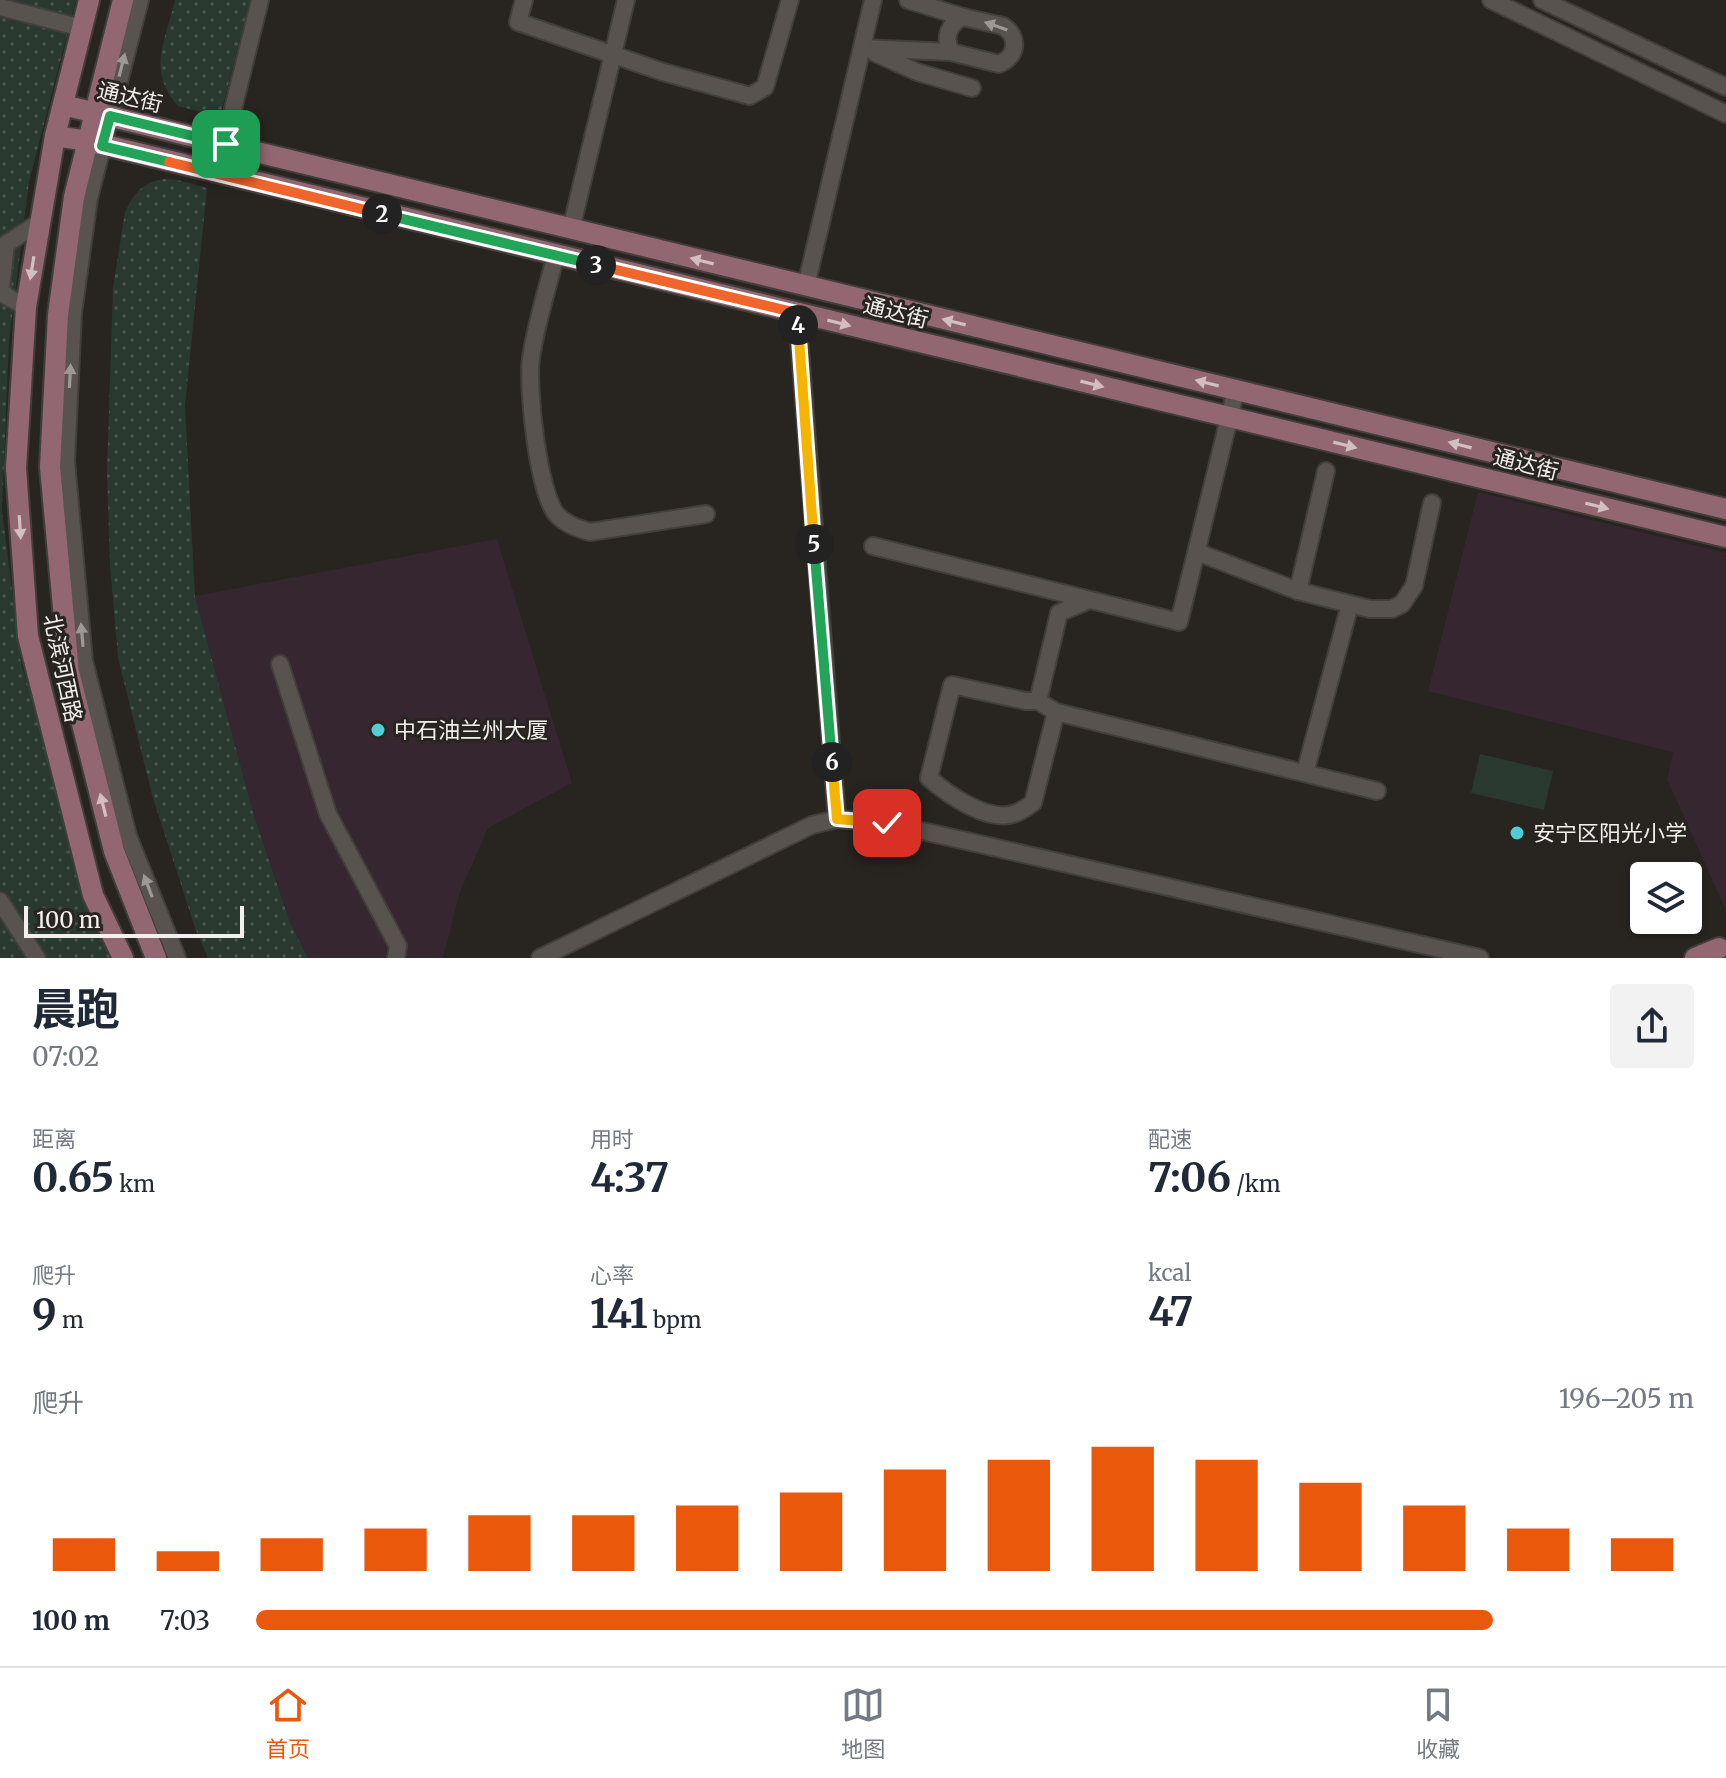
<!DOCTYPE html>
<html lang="zh">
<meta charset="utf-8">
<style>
:root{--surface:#fff;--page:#f2f2f3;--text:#1f2937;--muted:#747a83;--line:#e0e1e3;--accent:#ea580c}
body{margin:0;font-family:Merriweather,"Noto Sans SC",serif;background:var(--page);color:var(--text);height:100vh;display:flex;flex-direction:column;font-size:30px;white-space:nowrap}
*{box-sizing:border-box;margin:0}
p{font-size:26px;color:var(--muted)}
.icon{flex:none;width:44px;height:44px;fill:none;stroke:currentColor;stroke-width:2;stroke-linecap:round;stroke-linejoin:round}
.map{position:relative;height:958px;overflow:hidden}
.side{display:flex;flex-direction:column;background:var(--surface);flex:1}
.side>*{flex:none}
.tools{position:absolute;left:1630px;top:862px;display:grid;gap:16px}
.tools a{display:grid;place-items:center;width:72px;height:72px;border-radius:8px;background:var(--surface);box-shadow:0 2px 6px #0004;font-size:40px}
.scale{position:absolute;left:24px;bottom:20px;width:220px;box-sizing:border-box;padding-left:8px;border:4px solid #f2efec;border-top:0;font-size:22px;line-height:28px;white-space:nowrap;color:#f2efec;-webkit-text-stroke:6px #282420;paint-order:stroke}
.pin{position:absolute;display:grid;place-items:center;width:68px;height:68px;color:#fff;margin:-34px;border-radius:16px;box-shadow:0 4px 12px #0006}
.km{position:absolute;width:40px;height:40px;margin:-20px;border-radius:50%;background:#222;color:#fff;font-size:22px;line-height:40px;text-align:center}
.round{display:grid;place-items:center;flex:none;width:84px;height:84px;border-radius:8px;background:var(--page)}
.headline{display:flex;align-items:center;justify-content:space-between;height:136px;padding:0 32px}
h1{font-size:44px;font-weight:700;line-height:60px}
.metrics{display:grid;grid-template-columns:repeat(3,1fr);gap:12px;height:136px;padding:8px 32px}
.metrics div{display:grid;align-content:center}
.metrics b{font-size:40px;font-weight:700}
.metrics small{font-size:22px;font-weight:400}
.metrics p{font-size:22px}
.chart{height:224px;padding:16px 32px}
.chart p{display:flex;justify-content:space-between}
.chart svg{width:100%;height:144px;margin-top:8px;stroke:var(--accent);stroke-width:6}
ul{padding:0 32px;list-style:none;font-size:26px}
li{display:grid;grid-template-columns:128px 96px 1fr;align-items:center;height:60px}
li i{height:20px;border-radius:10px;background:var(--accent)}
.tab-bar{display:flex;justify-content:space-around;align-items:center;height:112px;border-top:2px solid var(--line);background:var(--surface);font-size:22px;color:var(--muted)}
.tab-bar a{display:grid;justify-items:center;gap:4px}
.tab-bar .selected{color:var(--accent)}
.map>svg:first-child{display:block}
.commercial{fill:#362630}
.green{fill:#29392f}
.park{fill:url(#park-dots)}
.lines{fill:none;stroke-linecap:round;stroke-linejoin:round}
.minor-casing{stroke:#423f3b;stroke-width:20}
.major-casing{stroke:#423f3b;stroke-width:24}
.minor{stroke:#58534f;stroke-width:16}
.major{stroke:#936771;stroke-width:20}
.oneway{fill:#9d9996}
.oneway2{fill:#d1bfc1}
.split-1-casing{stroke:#fff;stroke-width:16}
.split-2-casing{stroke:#fff;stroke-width:16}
.split-3-casing{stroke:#fff;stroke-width:16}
.split-4-casing{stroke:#fff;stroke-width:16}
.split-5-casing{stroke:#fff;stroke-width:16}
.split-6-casing{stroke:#fff;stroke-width:16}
.split-7-casing{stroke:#fff;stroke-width:16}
.split-1{stroke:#22a559;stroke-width:10}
.split-2{stroke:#f0652b;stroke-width:10}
.split-3{stroke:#22a559;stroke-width:10}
.split-4{stroke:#f0652b;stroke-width:10}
.split-5{stroke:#f5b400;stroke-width:10}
.split-6{stroke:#22a559;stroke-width:10}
.split-7{stroke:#f5b400;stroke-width:10}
.poi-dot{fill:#52ccd5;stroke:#282420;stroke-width:3}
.labels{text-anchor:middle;stroke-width:6;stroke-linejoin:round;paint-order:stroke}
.street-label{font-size:22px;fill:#f2efec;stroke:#282420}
.poi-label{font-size:22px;fill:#f2efec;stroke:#282420;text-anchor:start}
</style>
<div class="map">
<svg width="1726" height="958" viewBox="0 0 1726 958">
<defs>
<pattern id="park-dots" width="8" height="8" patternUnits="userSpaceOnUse" patternTransform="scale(2)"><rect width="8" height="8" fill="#29392f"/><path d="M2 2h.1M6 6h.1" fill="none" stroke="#48564d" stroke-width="1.8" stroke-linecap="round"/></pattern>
</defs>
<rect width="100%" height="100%" fill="#282420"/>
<g class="commercial">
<polygon points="1478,492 1726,553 1726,911 1667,779 1673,752 1428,691"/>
<polygon points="497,539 572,783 488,828 460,892 443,958 308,958 291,925 254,816 195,596"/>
</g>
<polygon class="green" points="1480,754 1553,771 1544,810 1471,793"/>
<g class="park">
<polygon points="0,0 76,0 29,182 9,341 2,510 21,663 93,895 123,958 0,958"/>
<path d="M175,0H250L220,117L178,106C147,70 165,42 175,0Z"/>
<polygon points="164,179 178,180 207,188 185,406 195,596 254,816 291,925 308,958 208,958 195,928 152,795 118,658 110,565 107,470 113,288 125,212 131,200 140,189 151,182"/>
</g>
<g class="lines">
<defs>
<g id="minor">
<polyline points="140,0 89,198 73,313 66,461 84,661 128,836 177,958"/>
<polyline points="524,0 518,22 663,72 750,96 765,87 790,0"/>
<polyline points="908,0 963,17"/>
<polyline points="1491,0 1726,114"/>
<polyline points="1542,0 1726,87"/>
<polyline points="0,7 82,28"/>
<path d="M862,48L951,52L999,64C1017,57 1020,37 1003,26L963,17C948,24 944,38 951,52"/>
<polyline points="875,53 917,72 972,88"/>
<polyline points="233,109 260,0"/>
<polyline points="571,229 626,0"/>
<path d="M556,255C547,289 536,324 531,358C527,388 538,493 557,515C567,525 577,528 590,532L706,514"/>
<polyline points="806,286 873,0"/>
<polyline points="26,307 6,296 1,289 6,244 40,222"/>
<polyline points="797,313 837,819"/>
<polyline points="873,546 1179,622 1236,390"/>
<polyline points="1197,552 1298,591 1370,609 1392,609 1402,604 1414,586 1432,503"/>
<polyline points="1298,591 1326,471"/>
<polyline points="1089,600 1059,613 1038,701 1056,712 1377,791"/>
<polyline points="280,664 328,814 398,946 396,958"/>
<path d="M1038,701H1026L952,685L929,778C948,795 990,824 1016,813C1022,811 1028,806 1033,803L1056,712"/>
<polyline points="1305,773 1350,604"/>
<polyline points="0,901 37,958"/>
<polyline points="540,958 812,825 837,819 887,823 1480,958"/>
</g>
<g id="major">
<polyline points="89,0 55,136 26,307 16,468 28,636 93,895 123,958"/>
<polyline points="123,0 74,197 58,315 50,467 69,672 114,851 156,958"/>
<polyline points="63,105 1726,509"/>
<polyline points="55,136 88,141 1726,537"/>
<polyline points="1695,958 1719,948"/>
</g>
</defs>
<use href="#minor" class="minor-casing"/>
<use href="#major" class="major-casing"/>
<use href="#minor" class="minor"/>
<use href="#major" class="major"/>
</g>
<defs><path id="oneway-solid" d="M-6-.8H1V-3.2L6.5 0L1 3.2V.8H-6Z" transform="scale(2)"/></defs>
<g class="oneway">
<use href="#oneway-solid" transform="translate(996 26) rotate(-161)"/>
<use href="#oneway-solid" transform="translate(122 65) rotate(-76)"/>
<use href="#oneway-solid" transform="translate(70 376) rotate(-87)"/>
<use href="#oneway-solid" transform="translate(82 635) rotate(-95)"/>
<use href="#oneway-solid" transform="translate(148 886) rotate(-111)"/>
</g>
<g class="oneway2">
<use href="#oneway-solid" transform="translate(702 261) rotate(-166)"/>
<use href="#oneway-solid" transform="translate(32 268) rotate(99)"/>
<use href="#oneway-solid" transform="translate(954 322) rotate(-166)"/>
<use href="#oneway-solid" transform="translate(839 323) rotate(14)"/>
<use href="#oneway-solid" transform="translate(1207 383) rotate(-166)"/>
<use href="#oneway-solid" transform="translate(1092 384) rotate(14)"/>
<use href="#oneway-solid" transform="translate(1345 445) rotate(14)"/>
<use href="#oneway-solid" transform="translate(1460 445) rotate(-166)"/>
<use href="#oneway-solid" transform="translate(1597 506) rotate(14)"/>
<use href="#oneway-solid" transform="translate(20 527) rotate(86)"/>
<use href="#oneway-solid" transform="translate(103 805) rotate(-104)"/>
</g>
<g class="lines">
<defs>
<polyline id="split-1" points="169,162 102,146 110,116 226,144"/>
<polyline id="split-2" points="169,162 382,214"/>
<polyline id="split-3" points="382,214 596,265"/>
<polyline id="split-4" points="596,265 797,313 798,325"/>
<polyline id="split-5" points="798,325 814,544"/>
<polyline id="split-6" points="814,544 832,762"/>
<polyline id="split-7" points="832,762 837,819 887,823"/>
</defs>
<use href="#split-1" class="split-1-casing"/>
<use href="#split-2" class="split-2-casing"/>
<use href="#split-3" class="split-3-casing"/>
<use href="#split-4" class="split-4-casing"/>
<use href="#split-5" class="split-5-casing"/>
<use href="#split-6" class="split-6-casing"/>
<use href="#split-7" class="split-7-casing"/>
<use href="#split-1" class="split-1"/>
<use href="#split-2" class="split-2"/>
<use href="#split-3" class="split-3"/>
<use href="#split-4" class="split-4"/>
<use href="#split-5" class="split-5"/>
<use href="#split-6" class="split-6"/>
<use href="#split-7" class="split-7"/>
</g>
<g class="poi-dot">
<circle cx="378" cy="730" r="8"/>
<circle cx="1517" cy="833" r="8"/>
</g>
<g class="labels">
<g class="street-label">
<text transform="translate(130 97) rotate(13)" y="8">通达街</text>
<text transform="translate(896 312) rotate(14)" y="8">通达街</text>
<text transform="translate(1526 464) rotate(14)" y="8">通达街</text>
<text transform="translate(63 668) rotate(78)" y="8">北滨河西路</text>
</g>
<g class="poi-label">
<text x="394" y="738">中石油兰州大厦</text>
<text x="1533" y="841">安宁区阳光小学</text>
</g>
</g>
</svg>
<div class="tools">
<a><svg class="icon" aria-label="layers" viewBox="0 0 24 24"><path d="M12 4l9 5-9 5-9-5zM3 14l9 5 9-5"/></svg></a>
</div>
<div class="scale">100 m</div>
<div class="pin" style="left:226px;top:144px;background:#1e9e55"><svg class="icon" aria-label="arrive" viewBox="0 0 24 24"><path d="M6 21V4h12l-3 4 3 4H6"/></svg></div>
<div class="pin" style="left:887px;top:823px;background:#d93025"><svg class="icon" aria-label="check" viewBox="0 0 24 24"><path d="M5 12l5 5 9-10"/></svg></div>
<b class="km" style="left:382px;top:214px">2</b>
<b class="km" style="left:596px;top:265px">3</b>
<b class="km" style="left:798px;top:325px">4</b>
<b class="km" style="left:814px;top:544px">5</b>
<b class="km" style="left:832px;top:762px">6</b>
</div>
<section class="side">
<div class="headline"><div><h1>晨跑</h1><p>07:02</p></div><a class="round"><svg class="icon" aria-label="share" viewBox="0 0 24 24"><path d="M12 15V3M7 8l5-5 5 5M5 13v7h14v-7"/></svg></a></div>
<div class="metrics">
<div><p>距离</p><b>0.65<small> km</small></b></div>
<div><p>用时</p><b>4:37</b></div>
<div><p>配速</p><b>7:06<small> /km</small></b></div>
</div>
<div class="metrics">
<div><p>爬升</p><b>9<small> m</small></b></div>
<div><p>心率</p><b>141<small> bpm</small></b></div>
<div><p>kcal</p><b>47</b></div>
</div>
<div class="chart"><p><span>爬升</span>196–205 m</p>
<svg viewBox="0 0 160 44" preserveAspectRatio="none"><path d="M5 44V34M15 44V38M25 44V34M35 44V31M45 44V27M55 44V27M65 44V24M75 44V20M85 44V13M95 44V10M105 44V6M115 44V10M125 44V17M135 44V24M145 44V31M155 44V34"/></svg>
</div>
<ul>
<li><b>100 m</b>7:03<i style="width:86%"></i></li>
</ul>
</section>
<nav class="tab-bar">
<a class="selected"><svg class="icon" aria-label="home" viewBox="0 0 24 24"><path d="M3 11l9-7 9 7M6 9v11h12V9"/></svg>首页</a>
<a><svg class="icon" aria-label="map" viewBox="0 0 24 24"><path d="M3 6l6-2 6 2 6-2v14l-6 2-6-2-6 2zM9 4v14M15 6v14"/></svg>地图</a>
<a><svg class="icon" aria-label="saved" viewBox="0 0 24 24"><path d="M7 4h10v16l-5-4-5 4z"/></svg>收藏</a>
</nav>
